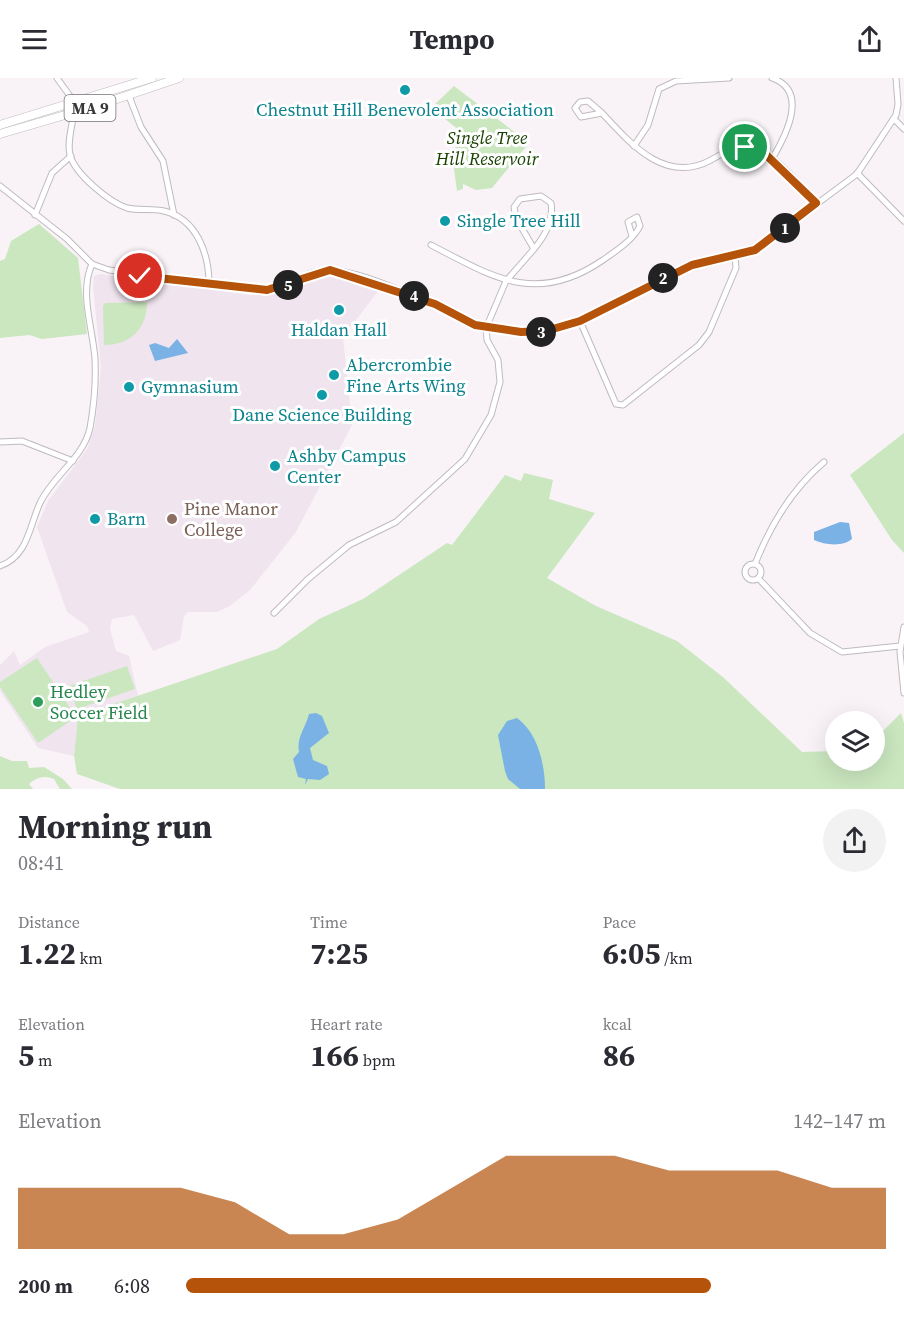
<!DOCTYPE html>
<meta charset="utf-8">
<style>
:root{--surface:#fff;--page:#f2f2f3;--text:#2b2b33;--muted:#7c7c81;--accent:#b45309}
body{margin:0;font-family:"Source Serif 4",serif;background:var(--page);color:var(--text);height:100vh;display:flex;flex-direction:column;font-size:22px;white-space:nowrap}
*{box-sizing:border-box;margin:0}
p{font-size:20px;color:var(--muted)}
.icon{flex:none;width:33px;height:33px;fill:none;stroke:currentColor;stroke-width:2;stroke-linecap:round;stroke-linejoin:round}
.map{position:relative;height:711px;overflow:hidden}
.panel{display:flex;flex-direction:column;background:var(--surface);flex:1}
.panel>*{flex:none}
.fabs{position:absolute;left:825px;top:633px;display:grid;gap:12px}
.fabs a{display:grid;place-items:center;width:60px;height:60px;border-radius:50%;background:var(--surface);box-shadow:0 6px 24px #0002;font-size:30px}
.pin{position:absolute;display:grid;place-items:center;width:51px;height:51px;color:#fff;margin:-26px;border:3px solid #fff;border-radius:50%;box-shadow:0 2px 6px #0007}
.km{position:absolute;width:30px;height:30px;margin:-15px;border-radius:50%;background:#222;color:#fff;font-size:16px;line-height:30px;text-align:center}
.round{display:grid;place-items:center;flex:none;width:63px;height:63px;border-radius:32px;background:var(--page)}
.head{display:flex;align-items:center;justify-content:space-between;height:102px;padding:0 18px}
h1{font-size:33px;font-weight:700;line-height:45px}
.stats{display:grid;grid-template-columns:repeat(3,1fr);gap:9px;height:102px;padding:6px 18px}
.stats div{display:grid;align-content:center}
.stats b{font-size:30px;font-weight:700}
.stats small{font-size:16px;font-weight:400}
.stats p{font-size:16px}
.chart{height:168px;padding:12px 18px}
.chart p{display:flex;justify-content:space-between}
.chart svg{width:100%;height:108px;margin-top:6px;fill:var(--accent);opacity:.7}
ul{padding:0 18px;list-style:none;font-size:20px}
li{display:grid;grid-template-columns:96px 72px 1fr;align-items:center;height:45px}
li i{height:15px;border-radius:8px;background:var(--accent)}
header{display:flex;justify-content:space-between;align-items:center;height:78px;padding:0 18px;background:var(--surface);font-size:27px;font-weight:700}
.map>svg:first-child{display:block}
.built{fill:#f0e4ef}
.green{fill:#cae7bf}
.water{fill:#7ab2e5}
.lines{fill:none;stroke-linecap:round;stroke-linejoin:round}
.minor-casing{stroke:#bfbabf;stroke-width:7}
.highway-casing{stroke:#bfbabf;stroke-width:9}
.minor{stroke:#fff;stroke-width:5}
.highway{stroke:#fff;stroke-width:8}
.route-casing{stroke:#fff;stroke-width:12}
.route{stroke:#b45309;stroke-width:8}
.culture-dot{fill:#0f9aa8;stroke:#fff;stroke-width:2}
.education-dot{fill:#8d6e63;stroke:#fff;stroke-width:2}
.leisure-dot{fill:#2e9e5b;stroke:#fff;stroke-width:2}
.labels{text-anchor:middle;stroke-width:6;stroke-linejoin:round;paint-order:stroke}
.shield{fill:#fff;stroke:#747274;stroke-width:1.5}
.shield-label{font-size:16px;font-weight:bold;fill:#393638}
.culture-label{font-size:18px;fill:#0d838f;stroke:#fff;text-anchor:start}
.park-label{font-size:18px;font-style:italic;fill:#194101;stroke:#fff}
.education-label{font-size:18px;fill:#785e54;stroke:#fff;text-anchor:start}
.leisure-label{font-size:18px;fill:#27864d;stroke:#fff;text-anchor:start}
</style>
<header><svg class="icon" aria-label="menu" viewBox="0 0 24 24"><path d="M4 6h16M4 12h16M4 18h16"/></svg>Tempo<svg class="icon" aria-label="share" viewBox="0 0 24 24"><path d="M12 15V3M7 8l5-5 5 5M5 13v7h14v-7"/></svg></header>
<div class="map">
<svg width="904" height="711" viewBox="0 0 904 711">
<rect width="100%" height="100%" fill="#f9f3f8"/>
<polygon class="built" points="100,196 251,217 273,216 328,197 339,198 379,212 343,259 352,347 296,454 250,512 230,528 217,534 188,534 184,538 180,562 153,573 134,537 112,541 110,551 116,573 129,578 138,618 78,638 74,678 38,670 0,613 0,587 14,573 20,587 45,569 89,554 87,548 67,534 37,449 48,423 87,371 95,348 101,289 93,209 94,198"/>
<g class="green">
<polygon points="454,8 529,65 492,110 476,112 463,106 463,111 457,113 453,84 459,52 431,30"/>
<polygon points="39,146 78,180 87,256 42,261 29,257 0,260 0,183 5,181 11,163"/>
<path d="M147,224C147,250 131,267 104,267L103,228L105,225Z"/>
<polygon points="904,355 904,475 892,462 850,397"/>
<polygon points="524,395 553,402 549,421 595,435 547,500 596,528 677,563 724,600 802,674 835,673 836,682 874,682 875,661 901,635 904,645 904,711 120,711 77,696 74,678 78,638 277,571 319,541 363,521 447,465 452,467 505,397 521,403"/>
<polygon points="37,580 76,639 38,665 0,609 0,604"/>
<polygon points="127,588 135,611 77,631 69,608"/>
<path d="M0,678L12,683H27L29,690L44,689L63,701L72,711H60L54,701C45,697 36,699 29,706L33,711H0Z"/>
</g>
<g class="water">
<polygon points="177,261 188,275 155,283 149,267 155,265 169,270"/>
<path d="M840,444L849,445L852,461C842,469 825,467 814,462V454Z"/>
<path d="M316,635L322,638L329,655L310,670L313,682L327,688L329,696L320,702L308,701L305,707L306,701L298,699L293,681L299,674C296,660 306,649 309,636Z"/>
<path d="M517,640C538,655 545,687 545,711H520L508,701L505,693L498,657L507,643Z"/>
</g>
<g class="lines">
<defs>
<g id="minor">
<polyline points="57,0 75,25"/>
<path d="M772,0C810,13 785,59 772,81"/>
<polyline points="129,18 141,49 163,83 174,137"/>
<path d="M74,35C72,48 67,64 70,77C75,96 109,124 127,130C139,133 152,130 164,133C197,141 209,176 209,206"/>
<path d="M602,35L588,23L580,24L575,30L581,39L602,35C630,65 665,107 711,82C725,74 738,66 754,70C774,75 803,110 816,125"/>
<polyline points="894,41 904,51"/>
<polyline points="634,68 648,47 659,11 676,3 729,0"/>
<polyline points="857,95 904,143"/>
<path d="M0,108L67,161L92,186L109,192L262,213C286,212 308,190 331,192C366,194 427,224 459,239C549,283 613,221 692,187L755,172L857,96L896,37L898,26L896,0"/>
<polyline points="35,137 52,95 71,78"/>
<path d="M431,167C493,199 536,228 603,182C616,173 633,162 640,148L637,139L628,144L632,158"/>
<polyline points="580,243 616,326 623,327 699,267 709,254 736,190 735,178"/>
<polyline points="0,364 22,363 73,383"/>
<path d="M755,486C770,448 792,411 824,384"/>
<circle cx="753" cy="494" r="8"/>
<path d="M0,488C28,478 29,449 40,425C53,397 83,381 90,350C94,328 96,303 95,281C93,251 79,215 92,186"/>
<polyline points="758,500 810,555 842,574 900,568"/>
<path d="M274,535L308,501L349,467L396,444L465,381L491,337L500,304L498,282L487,262L486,250L506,203L534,171L516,140L514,129L520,121L541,118L551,125C554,142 544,159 534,171"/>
<polyline points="904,549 900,574 904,615"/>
</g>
<g id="highway">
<polyline points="0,47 152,0"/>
<polyline points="0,56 96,28 179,0"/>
</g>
</defs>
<use href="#minor" class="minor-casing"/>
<use href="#highway" class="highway-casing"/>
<use href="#minor" class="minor"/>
<use href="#highway" class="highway"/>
</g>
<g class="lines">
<defs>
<polyline id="route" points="140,198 267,212 330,192 435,226 475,247 521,254 546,253 580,243 692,187 755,172 816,125 762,73 745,69"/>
</defs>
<use href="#route" class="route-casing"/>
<use href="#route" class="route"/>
</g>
<g class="culture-dot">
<circle cx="405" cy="12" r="6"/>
<circle cx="445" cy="143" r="6"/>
<circle cx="339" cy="232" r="6"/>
<circle cx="334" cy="297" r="6"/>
<circle cx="129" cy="309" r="6"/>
<circle cx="322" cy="317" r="6"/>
<circle cx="275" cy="388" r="6"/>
<circle cx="95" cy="441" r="6"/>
</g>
<circle class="education-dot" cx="172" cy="441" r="6"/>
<circle class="leisure-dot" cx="38" cy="624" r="6"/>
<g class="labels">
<rect class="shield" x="64.5" y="17" width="51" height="26" rx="4.5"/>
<g class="shield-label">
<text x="90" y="36">MA 9</text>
</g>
<g class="culture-label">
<text x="405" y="38" text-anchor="middle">Chestnut Hill Benevolent Association</text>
<text x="457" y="149">Single Tree Hill</text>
<text x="339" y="258" text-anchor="middle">Haldan Hall</text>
<text x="346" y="293">Abercrombie<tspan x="346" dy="21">Fine Arts Wing</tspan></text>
<text x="141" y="315">Gymnasium</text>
<text x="322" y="343" text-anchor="middle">Dane Science Building</text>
<text x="287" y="384">Ashby Campus<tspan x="287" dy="21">Center</tspan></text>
<text x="107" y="447">Barn</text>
</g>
<g class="park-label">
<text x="487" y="66">Single Tree<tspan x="487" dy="21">Hill Reservoir</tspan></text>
</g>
<g class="education-label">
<text x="184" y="437">Pine Manor<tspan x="184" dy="21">College</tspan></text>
</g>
<g class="leisure-label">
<text x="50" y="620">Hedley<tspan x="50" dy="21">Soccer Field</tspan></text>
</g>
</g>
</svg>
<div class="fabs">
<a><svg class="icon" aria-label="layers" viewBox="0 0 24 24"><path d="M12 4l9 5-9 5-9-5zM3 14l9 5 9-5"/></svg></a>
</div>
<div class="pin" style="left:745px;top:69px;background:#1e9e55"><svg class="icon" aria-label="arrive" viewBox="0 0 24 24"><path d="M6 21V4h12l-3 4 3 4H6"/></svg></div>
<div class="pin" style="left:140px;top:198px;background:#d93025"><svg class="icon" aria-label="check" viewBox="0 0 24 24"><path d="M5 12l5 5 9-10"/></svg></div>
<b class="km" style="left:785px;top:150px">1</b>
<b class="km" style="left:663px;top:200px">2</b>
<b class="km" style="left:541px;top:254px">3</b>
<b class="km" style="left:414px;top:218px">4</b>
<b class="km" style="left:288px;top:207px">5</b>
</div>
<section class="panel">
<div class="head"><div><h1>Morning run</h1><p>08:41</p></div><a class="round"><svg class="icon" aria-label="share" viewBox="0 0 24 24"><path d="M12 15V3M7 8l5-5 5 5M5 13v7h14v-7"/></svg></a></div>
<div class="stats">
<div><p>Distance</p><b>1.22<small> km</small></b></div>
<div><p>Time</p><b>7:25</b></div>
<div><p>Pace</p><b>6:05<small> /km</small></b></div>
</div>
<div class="stats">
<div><p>Elevation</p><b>5<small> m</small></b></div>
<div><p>Heart rate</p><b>166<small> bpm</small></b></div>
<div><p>kcal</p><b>86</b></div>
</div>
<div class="chart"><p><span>Elevation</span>142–147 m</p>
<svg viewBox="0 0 160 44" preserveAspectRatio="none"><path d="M0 44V19L10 19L20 19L30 19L40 25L50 38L60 38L70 32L80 19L90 6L100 6L110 6L120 12L130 12L140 12L150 19L160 19V44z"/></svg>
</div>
<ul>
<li><b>200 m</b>6:08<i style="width:75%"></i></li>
</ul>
</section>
